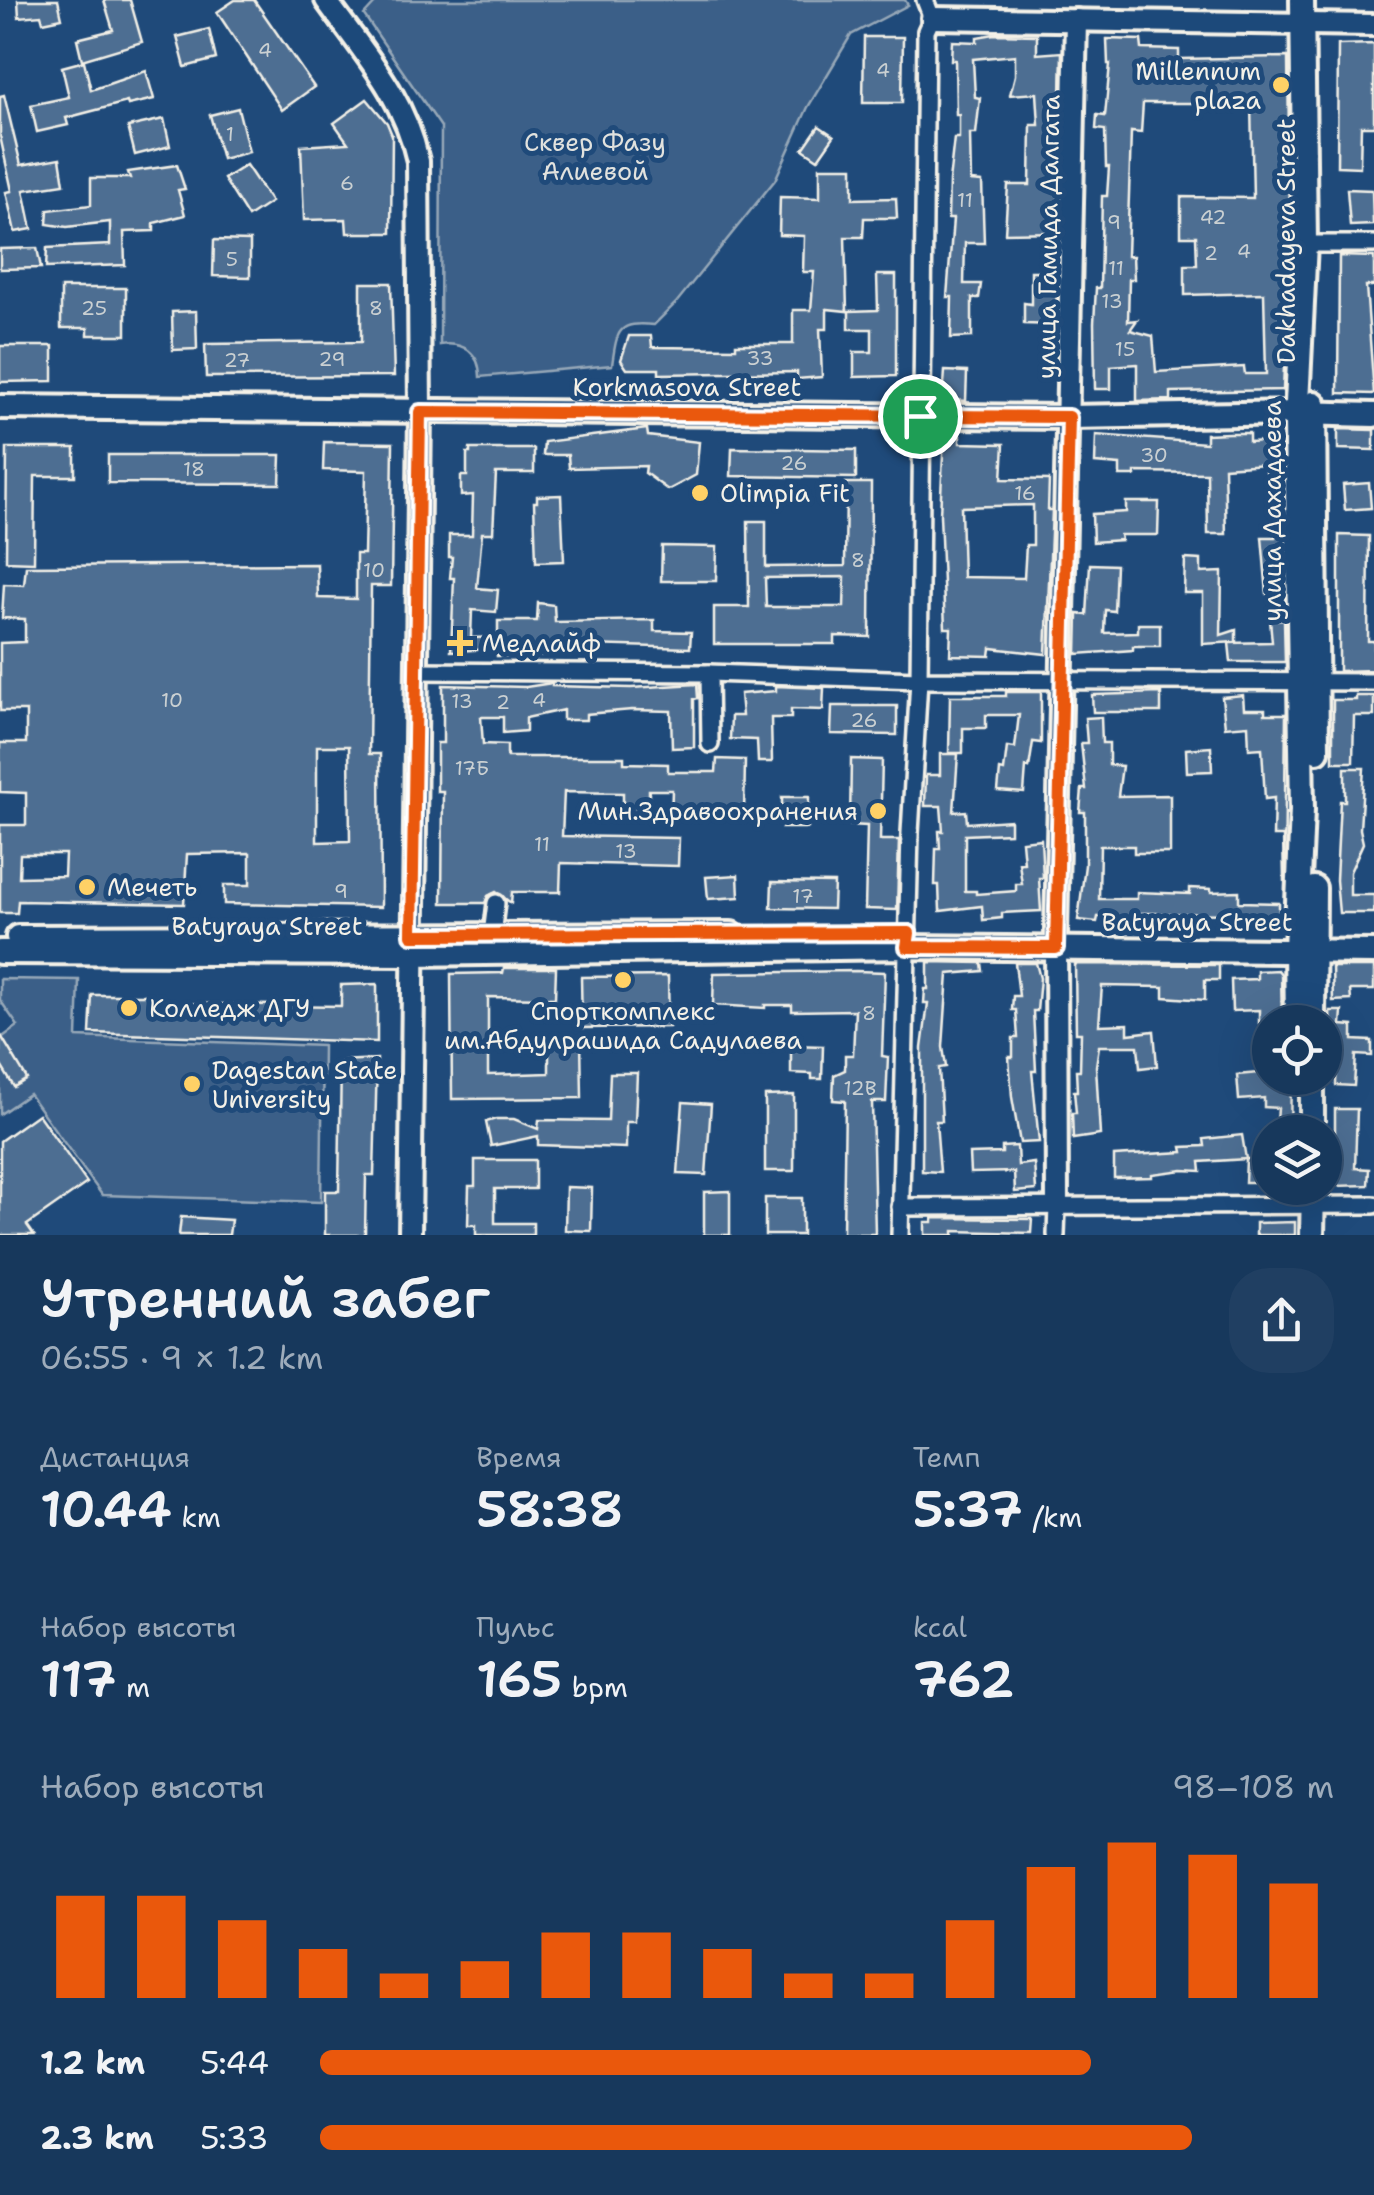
<!DOCTYPE html>
<html lang="ru">
<meta charset="utf-8">
<style>
:root{--surface:#17385c;--page:#203f62;--text:#f1f3f6;--muted:#9eacbb;--line:#365272;--accent:#ea580c}
body{margin:0;font-family:"Shantell Sans",sans-serif;background:var(--page);color:var(--text);height:100vh;display:flex;flex-direction:column;font-size:38px;white-space:nowrap}
*{box-sizing:border-box;margin:0}
p{font-size:32px;color:var(--muted)}
.icon{flex:none;width:55px;height:55px;fill:none;stroke:currentColor;stroke-width:2;stroke-linecap:round;stroke-linejoin:round}
.map{position:relative;height:1235px;overflow:hidden}
.panel{display:flex;flex-direction:column;background:var(--surface);flex:1}
.panel>*{flex:none}
.buttons{position:absolute;left:1252px;top:1005px;display:grid;gap:20px}
.buttons a{display:grid;place-items:center;width:90px;height:90px;border-radius:50%;background:var(--surface);box-shadow:0 10px 40px #0002,0 0 0 2px var(--line);font-size:50px}
.pin{position:absolute;display:grid;place-items:center;width:85px;height:85px;color:#fff;margin:-42px;border:5px solid #fff;border-radius:50%;box-shadow:0 2px 10px #0007}
.round{display:grid;place-items:center;flex:none;width:105px;height:105px;border-radius:40px;background:var(--page)}
.head{display:flex;align-items:center;justify-content:space-between;height:170px;padding:0 40px}
h1{font-size:55px;font-weight:600;line-height:75px}
.metrics{display:grid;grid-template-columns:repeat(3,1fr);gap:15px;height:170px;padding:10px 40px}
.metrics div{display:grid;align-content:center}
.metrics b{font-size:50px;font-weight:600}
.metrics small{font-size:28px;font-weight:400}
.metrics p{font-size:28px}
.chart{height:280px;padding:20px 40px}
.chart p{display:flex;justify-content:space-between}
.chart svg{width:100%;height:180px;margin-top:10px;stroke:var(--accent);stroke-width:6}
ul{padding:0 40px;list-style:none;font-size:32px}
li{display:grid;grid-template-columns:160px 120px 1fr;align-items:center;height:75px}
li i{height:25px;border-radius:12px;background:var(--accent)}
.map>svg:first-child{display:block}
.green{fill:#3a5f88;stroke:#97a8b8;stroke-width:2.5}
.building{fill:#4d6e92;stroke:#f4f1e8;stroke-width:2.5;fill-rule:evenodd}
.lines{fill:none;stroke-linecap:round;stroke-linejoin:round}
.street-casing{stroke:#f4f1e8;stroke-width:22}
.secondary-casing{stroke:#f4f1e8;stroke-width:28}
.primary-casing{stroke:#f4f1e8;stroke-width:30}
.street{stroke:#1f4a7a;stroke-width:15}
.secondary{stroke:#1f4a7a;stroke-width:20}
.primary{stroke:#1f4a7a;stroke-width:22}
.route-casing{stroke:#fff;stroke-width:20}
.route{stroke:#ea580c;stroke-width:12}
.poi-dot{fill:#ffd166;stroke:#1f4a7a;stroke-width:4}
.labels{text-anchor:middle;stroke-width:10;stroke-linejoin:round;paint-order:stroke}
.number-label{font-size:20px;fill:#cad0d2}
.poi-label{font-size:25px;fill:#f4f1e8;stroke:#1f4a7a;text-anchor:start}
.park-label{font-size:25px;fill:#e1e2de;stroke:#1f4a7a}
.street-label{font-size:25px;fill:#f4f1e8;stroke:#1f4a7a}
</style>
<div class="map">
<svg width="1374" height="1235" viewBox="0 0 1374 1235">
<rect width="100%" height="100%" fill="#1f4a7a"/>
<filter id="ink" filterUnits="userSpaceOnUse"><feTurbulence type="fractalNoise" baseFrequency=".01" numOctaves="2"/><feDisplacementMap in="SourceGraphic" scale="20" xChannelSelector="R" yChannelSelector="G"/><feConvolveMatrix kernelMatrix="1 2 1 2 8 2 1 2 1" color-interpolation-filters="sRGB"/></filter>
<g filter="url(#ink)">
<g class="green">
<path d="M378,0H905L908,5L851,35L808,107L775,180L676,303L654,325C617,321 617,331 612,365L480,377C480,353 463,341 440,345L441,127L364,15Z"/>
<polygon points="0,979 79,980 77,1037 323,1046 321,1202 102,1195 29,1094 0,1114 0,1039 18,1026 0,1000"/>
</g>
<g class="building">
<polygon points="18,0 58,0 62,18 43,22 41,15 19,17"/>
<polygon points="104,0 130,0 142,42 82,60 77,39 113,30"/>
<polygon points="235,0 254,0 314,87 282,110 217,12"/>
<polygon points="209,29 216,59 185,67 177,37"/>
<polygon points="994,34 1037,35 1037,54 1062,52 1058,232 1005,233 1008,185 1030,185 1031,125 1039,125 1037,93 1010,95 1015,75 1015,55 973,59 975,97 980,98 976,134 970,134 971,181 982,182 984,243 965,243 964,284 981,284 979,298 972,298 972,337 951,338 952,297 947,297 953,219 948,219 949,181 954,138 959,138 959,115 956,115 955,60 951,60 952,41 977,42 977,37"/>
<polygon points="864,37 903,37 902,103 863,103"/>
<path d="M1107,39L1141,40L1142,49L1179,50V59L1288,57L1290,229H1282L1284,263H1288V272L1283,390L1171,392V400L1137,401V364L1111,366V389H1095L1094,323L1096,288H1100L1102,196H1107L1109,167H1106L1105,130L1096,129L1097,115L1105,116L1110,64H1108ZM1143,103H1251L1253,198L1181,197V236H1196L1197,265H1185V295L1264,293L1266,374H1245L1244,367L1156,372L1153,336L1130,330L1137,320L1128,321L1129,279H1134L1133,256H1127L1131,132L1141,133Z"/>
<polygon points="1374,44 1374,126 1361,126 1360,167 1337,166 1338,45"/>
<polygon points="84,61 91,90 146,71 154,99 128,105 127,102 66,118 68,125 37,132 31,105 69,97 62,67"/>
<polygon points="4,95 21,165 60,158 64,184 24,190 32,229 15,232 6,192 12,191 0,136 0,96"/>
<polygon points="367,99 387,123 392,135 391,233 347,233 346,219 304,220 301,146 348,143 334,123"/>
<polygon points="238,108 249,152 222,159 210,115"/>
<polygon points="164,119 170,146 135,155 128,127"/>
<polygon points="819,126 834,136 818,159 803,149"/>
<polygon points="177,165 185,189 178,190 185,215 154,223 154,231 124,232 125,265 46,268 47,248 110,245 110,222 67,227 47,224 48,210 91,205 91,178 130,178 128,172"/>
<polygon points="246,165 271,202 248,217 224,179"/>
<polygon points="820,167 853,167 853,199 896,198 897,218 864,218 863,237 845,237 847,311 827,309 827,329 820,329 822,377 797,379 797,372 659,374 659,369 627,369 621,360 629,336 651,336 652,347 736,348 736,344 793,344 793,310 811,310 814,272 803,272 804,236 779,235 780,197 820,198"/>
<polygon points="1347,189 1372,190 1373,225 1350,226"/>
<polygon points="214,240 250,241 250,277 213,276"/>
<polygon points="37,248 41,268 0,269 0,249"/>
<polygon points="1339,256 1374,257 1374,286 1366,286 1374,394 1338,393"/>
<polygon points="1031,271 1057,271 1056,325 1024,324 1024,303 1031,304"/>
<polygon points="877,275 896,275 896,376 854,377 854,352 872,352 872,329 849,329 849,311 878,310"/>
<polygon points="361,283 391,283 394,376 206,377 205,344 361,342"/>
<polygon points="61,288 126,288 126,335 88,335 88,328 61,328"/>
<polygon points="196,311 197,349 173,350 172,312"/>
<polygon points="0,346 53,346 53,381 0,382"/>
<polygon points="945,371 967,372 966,401 943,399"/>
<polygon points="647,429 648,436 699,442 696,475 668,490 645,473 646,466 569,468 568,455 543,455 544,442"/>
<polygon points="1338,429 1374,430 1374,450 1338,449"/>
<polygon points="1229,433 1249,433 1249,442 1281,440 1282,513 1278,513 1278,503 1271,502 1265,464 1224,467 1226,534 1208,534 1207,473 1135,472 1135,476 1120,476 1120,465 1095,463 1096,435 1206,443 1206,434"/>
<path d="M944,435L960,436V443L1004,444L1002,479L1049,480L1048,510H1052L1046,654L991,648L990,656L950,655L951,628H945L940,515ZM1033,505V545H1026L1024,578L963,577L961,507Z"/>
<path d="M324,442L393,443L391,586H371L369,754H380L381,907L224,904V885H250V853L187,854L184,904L18,901L17,913H0V825H26V793L0,792V743H26V711H0V643L25,642V619L2,618L4,584L24,585L26,566L317,564L318,598L356,599V554H364L366,471L323,470ZM317,746H349L350,841L317,842ZM20,854H65L64,876L19,877Z"/>
<polygon points="7,448 75,448 75,476 35,476 34,562 6,561"/>
<polygon points="732,448 856,450 856,478 731,476"/>
<polygon points="470,449 534,449 534,473 496,473 493,533 482,533 477,588 498,590 496,612 472,610 471,638 498,637 498,621 537,621 538,603 554,605 555,622 654,620 654,631 691,632 690,648 556,644 557,654 526,656 497,656 497,649 451,651 454,578 450,578 452,557 449,557 449,535 472,535 473,495 461,496 461,476 467,476 467,453 470,453"/>
<polygon points="108,455 281,455 280,484 108,483"/>
<path d="M846,483H871L870,637L835,636V644H714V607H749L748,521H766V567L845,566ZM845,577L844,607H766L765,578Z"/>
<polygon points="1369,483 1371,508 1345,510 1343,485"/>
<polygon points="561,495 564,561 536,562 534,502 537,502 537,496"/>
<polygon points="1126,502 1159,502 1158,535 1120,535 1121,540 1093,542 1092,514 1126,512"/>
<polygon points="1283,526 1284,592 1267,594 1262,537 1275,537 1275,527"/>
<polygon points="1339,535 1369,536 1368,641 1374,641 1374,670 1339,671"/>
<polygon points="662,546 717,547 716,581 661,581"/>
<polygon points="1185,559 1201,560 1201,573 1222,572 1221,635 1236,630 1236,642 1203,644 1203,593 1184,593"/>
<polygon points="1090,564 1116,565 1114,611 1105,610 1104,633 1138,632 1138,624 1160,624 1160,646 1133,646 1133,650 1077,654 1078,614 1087,615"/>
<polygon points="1284,619 1285,662 1231,662 1229,643 1272,642 1270,620"/>
<polygon points="552,683 552,686 631,688 697,684 698,698 694,699 694,747 672,748 671,711 632,710 586,714 586,720 563,720 563,710 526,718 526,731 503,733 503,717 481,717 483,744 507,745 507,757 624,757 624,763 668,764 668,772 716,772 717,759 745,760 744,817 671,819 672,790 649,790 649,816 623,816 623,793 564,792 562,836 679,838 678,866 561,863 560,892 512,892 511,903 496,892 488,896 485,903 442,903 443,791 437,791 437,743 443,743 443,685 526,687"/>
<polygon points="776,686 824,688 823,710 791,709 791,718 771,718 772,762 758,762 757,740 730,739 731,716 742,716 740,694 776,691"/>
<polygon points="1006,692 1041,692 1041,743 1033,742 1029,768 1026,767 1024,793 998,791 1000,770 1004,771 1007,747 1015,748 1019,715 986,715 986,728 963,728 963,753 949,753 950,696 1006,696"/>
<polygon points="1161,693 1161,712 1093,712 1092,695"/>
<polygon points="1243,695 1244,709 1265,709 1265,714 1286,714 1284,882 1283,836 1273,836 1274,798 1265,799 1262,748 1249,749 1248,725 1225,727 1222,697"/>
<polygon points="1356,696 1374,696 1374,716 1354,716 1353,762 1333,762 1333,700 1356,700"/>
<polygon points="832,706 897,706 897,735 831,734"/>
<polygon points="1101,717 1102,743 1109,743 1109,765 1122,766 1118,796 1170,795 1170,853 1134,853 1134,846 1100,846 1099,899 1137,899 1137,892 1190,894 1190,888 1211,889 1211,892 1239,891 1239,902 1279,903 1279,926 1251,926 1251,914 1131,913 1131,921 1117,921 1117,916 1098,917 1097,922 1078,920 1085,865 1085,812 1080,812 1082,789 1086,789 1081,743 1087,743 1085,718"/>
<polygon points="1211,747 1212,771 1187,772 1186,749"/>
<polygon points="940,754 958,754 954,812 966,811 967,823 1010,820 1010,833 965,835 965,891 976,891 976,894 1016,891 1016,884 1022,884 1019,863 1024,863 1022,841 1041,839 1043,878 1039,878 1041,911 1002,913 1002,918 983,920 982,906 940,911 939,885 935,885 936,849 940,849 939,831 943,831 941,806 925,806 926,775 940,775"/>
<polygon points="851,759 882,760 880,840 899,840 897,910 865,909 867,826 850,825"/>
<polygon points="1345,768 1364,768 1360,829 1363,843 1350,872 1350,895 1374,895 1374,913 1339,913 1336,880 1340,801 1345,801"/>
<polygon points="782,797 809,797 808,828 782,828"/>
<polygon points="738,875 739,897 708,899 706,877"/>
<polygon points="772,882 834,883 833,909 771,908"/>
<polygon points="928,962 982,963 983,971 948,974 943,1047 946,1067 939,1068 942,1121 936,1121 940,1172 922,1171 922,1048 928,1003 924,1003 925,989 928,989"/>
<polygon points="1015,963 1036,963 1040,978 1037,1011 1033,1011 1036,1071 1032,1071 1039,1142 1020,1143 1012,1097 1009,1057 1013,1057 1013,1038 1018,1038 1016,1010 1012,1010 1013,996 1019,996"/>
<polygon points="1075,964 1219,965 1219,980 1205,980 1205,1000 1164,997 1164,987 1102,986 1099,1025 1128,1024 1128,1034 1154,1031 1157,1066 1140,1068 1138,1046 1099,1046 1096,1066 1100,1135 1073,1139 1072,1113 1076,1113 1074,1091 1077,1091 1076,1070 1080,1070 1081,1033 1076,1033"/>
<polygon points="1332,967 1374,967 1374,990 1350,990 1351,1000 1333,1001"/>
<polygon points="504,968 556,968 555,998 488,997 488,1075 549,1073 549,1038 581,1038 582,1098 452,1099 451,974 503,973"/>
<polygon points="1278,970 1281,974 1282,1022 1259,1023 1259,1010 1232,1011 1231,980 1257,979 1257,971"/>
<polygon points="856,971 885,972 882,1056 888,1057 886,1102 872,1102 875,1234 843,1234 845,1101 833,1100 834,1075 845,1070 845,1055 853,1055 855,1010 792,1011 792,1005 765,1005 765,1008 713,1005 714,973"/>
<polygon points="668,976 669,1027 582,1028 581,977"/>
<polygon points="377,984 377,1042 90,1033 92,995 159,995 159,1003 341,1006 341,985"/>
<polygon points="1330,1011 1342,1011 1341,1025 1353,1026 1353,1040 1372,1041 1372,1056 1356,1055 1354,1086 1336,1085 1337,1055 1332,1054"/>
<polygon points="0,1034 27,1079 14,1087 0,1064"/>
<polygon points="791,1045 823,1046 822,1079 812,1079 812,1074 791,1073"/>
<polygon points="377,1059 374,1175 366,1175 365,1235 325,1235 325,1191 339,1191 341,1061"/>
<polygon points="1270,1072 1270,1078 1291,1078 1290,1132 1276,1132 1278,1108 1264,1107 1264,1098 1239,1100 1237,1075"/>
<polygon points="610,1073 637,1073 635,1122 626,1122 626,1148 538,1145 538,1136 491,1146 486,1122 496,1119 514,1119 538,1129 539,1120 608,1121"/>
<polygon points="794,1095 794,1171 765,1171 765,1096"/>
<polygon points="683,1102 711,1104 706,1175 678,1174"/>
<polygon points="1335,1109 1357,1109 1355,1168 1369,1169 1368,1185 1335,1186"/>
<polygon points="38,1114 87,1183 27,1225 34,1235 0,1235 0,1141"/>
<polygon points="1242,1135 1246,1159 1200,1162 1201,1171 1183,1170 1152,1174 1152,1177 1114,1178 1114,1156 1183,1152 1182,1147 1205,1146 1204,1139"/>
<polygon points="1017,1146 1018,1165 1034,1163 1036,1190 1015,1192 1014,1172 970,1173 969,1154 1002,1153 1002,1147"/>
<polygon points="1246,1159 1270,1159 1270,1178 1265,1178 1265,1182 1245,1182"/>
<polygon points="475,1160 535,1160 535,1189 495,1189 495,1223 533,1223 533,1235 476,1235 476,1225 468,1225 469,1186 475,1186"/>
<polygon points="566,1187 592,1188 591,1231 565,1230"/>
<polygon points="730,1191 730,1235 704,1235 704,1192"/>
<rect x="765" y="1198" width="37" height="37"/>
<polygon points="181,1217 231,1220 229,1235 179,1235"/>
<polygon points="933,1218 1032,1219 1031,1233 954,1231 954,1235 925,1235 925,1222 933,1222"/>
<polygon points="1295,1222 1295,1235 1256,1235 1256,1223"/>
</g>
<g class="lines">
<defs>
<g id="street">
<polyline points="1315,244 1374,244"/>
<polyline points="416,671 709,673 919,680 1374,682"/>
<polyline points="709,673 710,744"/>
<polyline points="491,943 496,903"/>
<polyline points="900,1207 1374,1205"/>
<polyline points="900,1235 910,833 919,680 926,31 932,18 925,0"/>
<polyline points="1056,1235 1057,1206"/>
</g>
<g id="secondary">
<path d="M326,0C364,53 404,96 418,161L420,412L410,1235"/>
<polyline points="932,18 1374,25"/>
<polyline points="1057,1206 1056,934 1076,20"/>
</g>
<g id="primary">
<polyline points="1314,403 1317,751"/>
<polyline points="0,407 1069,417 1298,413 1374,415"/>
<polyline points="18,937 731,934"/>
<polyline points="0,952 411,954 907,947 1374,952"/>
<polyline points="1297,1022 1296,949 1302,810 1296,423 1305,243 1302,0"/>
<polyline points="1313,1022 1314,888"/>
<polyline points="1312,1132 1312,1078"/>
<polyline points="1312,1235 1313,1188"/>
</g>
</defs>
<use href="#street" class="street-casing"/>
<use href="#secondary" class="secondary-casing"/>
<use href="#primary" class="primary-casing"/>
<use href="#street" class="street"/>
<use href="#secondary" class="secondary"/>
<use href="#primary" class="primary"/>
</g>
</g>
<g class="lines" filter="url(#ink)">
<defs>
<polygon id="route" points="420,412 1069,417 1056,948 907,947 909,933 412,935"/>
</defs>
<use href="#route" class="route-casing"/>
<use href="#route" class="route"/>
</g>
<g class="poi-dot">
<circle cx="1281" cy="85" r="10"/>
<circle cx="700" cy="493" r="10"/>
<path d="M455 628h10v10h10v10h-10v10h-10v-10h-10v-10h10z"/>
<circle cx="878" cy="811" r="10"/>
<circle cx="87" cy="887" r="10"/>
<circle cx="623" cy="980" r="10"/>
<circle cx="129" cy="1008" r="10"/>
<circle cx="192" cy="1084" r="10"/>
</g>
<g class="labels">
<g class="number-label">
<text x="265" y="57">4</text>
<text x="883" y="77">4</text>
<text x="230" y="141">1</text>
<text x="347" y="190">6</text>
<text x="965" y="207">11</text>
<text x="1213" y="224">42</text>
<text x="1114" y="229">9</text>
<text x="1244" y="258">4</text>
<text x="1211" y="260">2</text>
<text x="232" y="266">5</text>
<text x="1116" y="275">11</text>
<text x="1112" y="308">13</text>
<text x="94" y="315">25</text>
<text x="376" y="315">8</text>
<text x="1125" y="356">15</text>
<text x="760" y="365">33</text>
<text x="332" y="366">29</text>
<text x="237" y="367">27</text>
<text x="1154" y="462">30</text>
<text x="794" y="470">26</text>
<text x="194" y="476">18</text>
<text x="1025" y="500">16</text>
<text x="858" y="567">8</text>
<text x="374" y="577">10</text>
<text x="172" y="707">10</text>
<text x="539" y="707">4</text>
<text x="462" y="708">13</text>
<text x="503" y="709">2</text>
<text x="864" y="727">26</text>
<text x="472" y="775">17Б</text>
<text x="542" y="851">11</text>
<text x="626" y="858">13</text>
<text x="341" y="898">9</text>
<text x="803" y="903">17</text>
<text x="869" y="1020">8</text>
<text x="860" y="1095">12В</text>
</g>
<g class="poi-label">
<text x="1261" y="80" text-anchor="end">Millennum<tspan x="1261" dy="29">plaza</tspan></text>
<text x="720" y="502">Olimpia Fit</text>
<text x="482" y="652">Медлайф</text>
<text x="858" y="820" text-anchor="end">Мин.Здравоохранения</text>
<text x="107" y="896">Мечеть</text>
<text x="149" y="1017">Колледж ДГУ</text>
<text x="623" y="1020" text-anchor="middle">Спорткомплекс<tspan x="623" dy="29">им.Абдулрашида Садулаева</tspan></text>
<text x="212" y="1079">Dagestan State<tspan x="212" dy="29">University</tspan></text>
</g>
<g class="park-label">
<text x="595" y="151">Сквер Фазу<tspan x="595" dy="29">Алиевой</tspan></text>
</g>
<g class="street-label">
<text transform="translate(1048 237) rotate(-89)" y="9">улица Гамида Далгата</text>
<text transform="translate(1286 241) rotate(-90)" y="9">Dakhadayeva Street</text>
<text x="687" y="396">Korkmasova Street</text>
<text transform="translate(1272 511) rotate(-90)" y="9">улица Дахадаева</text>
<text x="1197" y="931">Batyraya Street</text>
<text x="267" y="935">Batyraya Street</text>
</g>
</g>
</svg>
<div class="buttons">
<a><svg class="icon" aria-label="locate" viewBox="0 0 24 24"><circle cx="12" cy="12" r="6"/><path d="M12 2v4M12 18v4M2 12h4M18 12h4"/></svg></a>
<a><svg class="icon" aria-label="layers" viewBox="0 0 24 24"><path d="M12 4l9 5-9 5-9-5zM3 14l9 5 9-5"/></svg></a>
</div>
<div class="pin" style="left:920px;top:416px;background:#1e9e55"><svg class="icon" aria-label="arrive" viewBox="0 0 24 24"><path d="M6 21V4h12l-3 4 3 4H6"/></svg></div>
</div>
<section class="panel">
<div class="head"><div><h1>Утренний забег</h1><p>06:55 · 9 × 1.2 km</p></div><a class="round"><svg class="icon" aria-label="share" viewBox="0 0 24 24"><path d="M12 15V3M7 8l5-5 5 5M5 13v7h14v-7"/></svg></a></div>
<div class="metrics">
<div><p>Дистанция</p><b>10.44<small> km</small></b></div>
<div><p>Время</p><b>58:38</b></div>
<div><p>Темп</p><b>5:37<small> /km</small></b></div>
</div>
<div class="metrics">
<div><p>Набор высоты</p><b>117<small> m</small></b></div>
<div><p>Пульс</p><b>165<small> bpm</small></b></div>
<div><p>kcal</p><b>762</b></div>
</div>
<div class="chart"><p><span>Набор высоты</span>98–108 m</p>
<svg viewBox="0 0 160 44" preserveAspectRatio="none"><path d="M5 44V19M15 44V19M25 44V25M35 44V32M45 44V38M55 44V35M65 44V28M75 44V28M85 44V32M95 44V38M105 44V38M115 44V25M125 44V12M135 44V6M145 44V9M155 44V16"/></svg>
</div>
<ul>
<li><b>1.2 km</b>5:44<i style="width:76%"></i></li>
<li><b>2.3 km</b>5:33<i style="width:86%"></i></li>
</ul>
</section>
